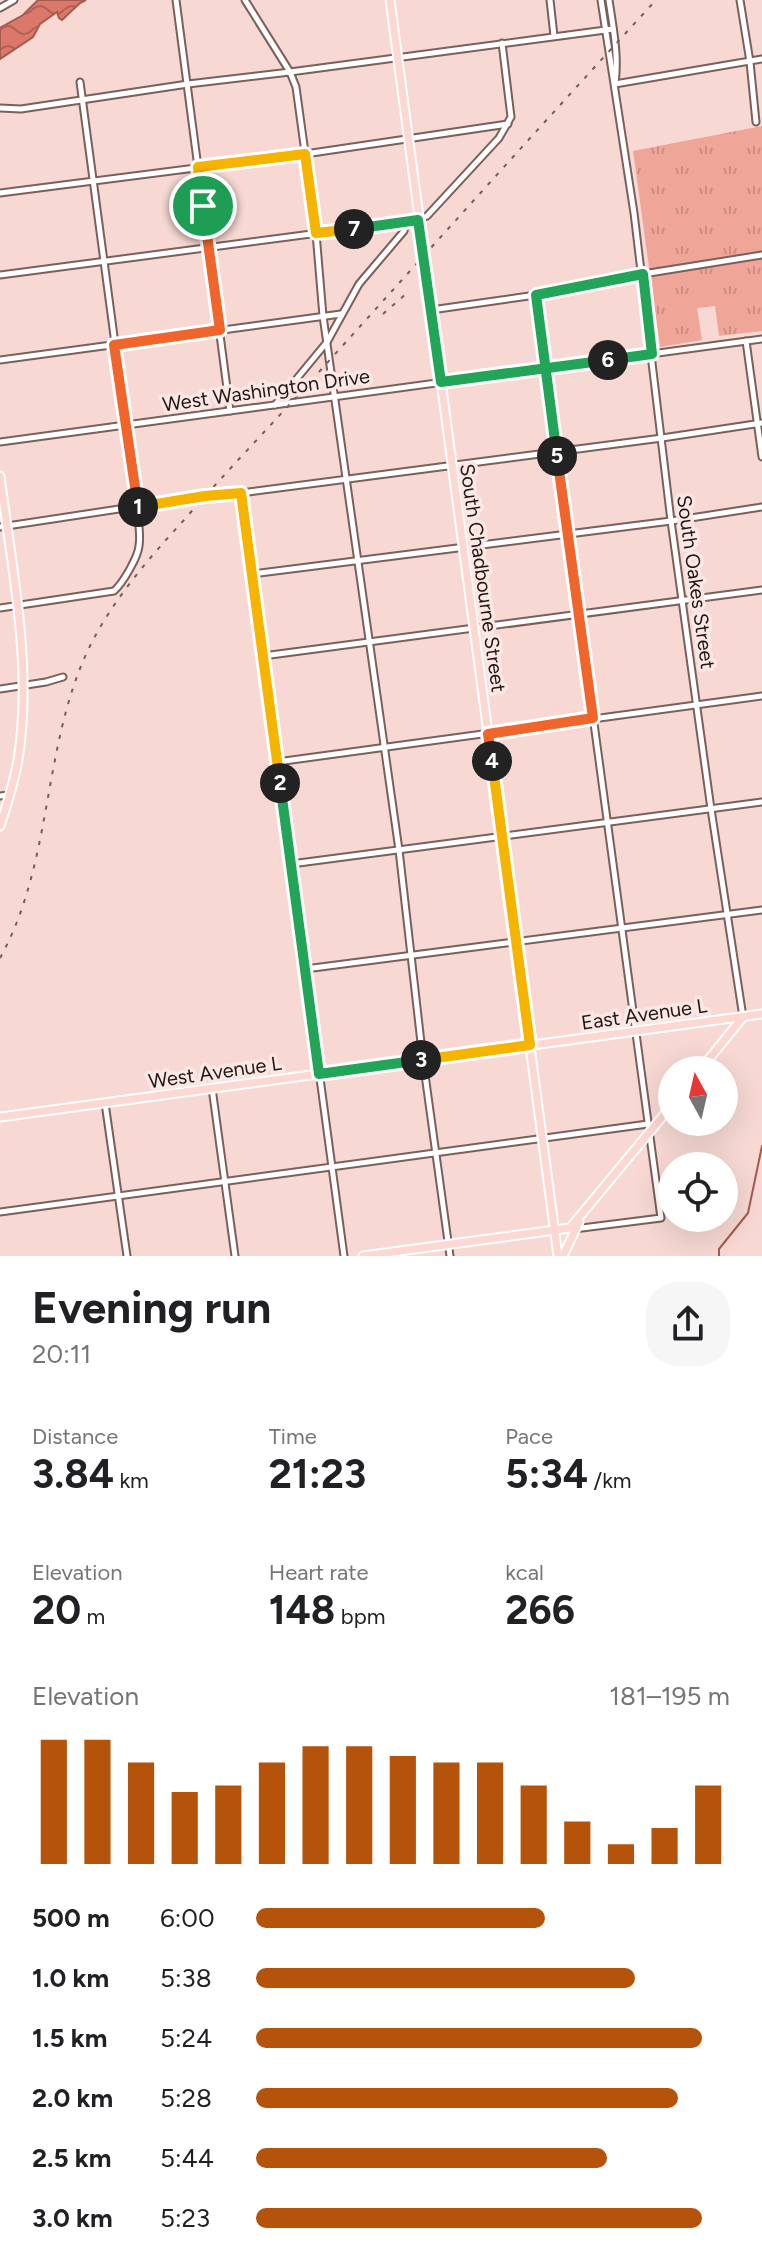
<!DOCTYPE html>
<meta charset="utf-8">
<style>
:root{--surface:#fff;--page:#f6f6f6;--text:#202124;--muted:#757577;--accent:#b45309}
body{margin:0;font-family:Figtree,sans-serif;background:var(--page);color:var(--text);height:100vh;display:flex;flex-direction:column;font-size:30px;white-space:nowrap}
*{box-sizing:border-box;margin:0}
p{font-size:26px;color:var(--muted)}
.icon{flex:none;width:44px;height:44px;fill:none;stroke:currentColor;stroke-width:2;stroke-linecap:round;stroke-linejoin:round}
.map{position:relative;height:1256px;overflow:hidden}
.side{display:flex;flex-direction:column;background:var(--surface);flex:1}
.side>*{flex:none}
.needle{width:52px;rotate:352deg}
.controls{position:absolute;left:658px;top:1056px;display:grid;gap:16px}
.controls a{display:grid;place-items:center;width:80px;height:80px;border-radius:50%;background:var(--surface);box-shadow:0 8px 32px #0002;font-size:40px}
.pin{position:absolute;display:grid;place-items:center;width:68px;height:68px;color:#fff;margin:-34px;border:4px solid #fff;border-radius:50%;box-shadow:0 2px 8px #0007}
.km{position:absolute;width:40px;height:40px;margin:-20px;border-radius:50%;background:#222;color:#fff;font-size:22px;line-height:40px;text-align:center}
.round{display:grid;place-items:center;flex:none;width:84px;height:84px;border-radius:32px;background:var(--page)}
.summary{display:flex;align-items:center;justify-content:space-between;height:136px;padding:0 32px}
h1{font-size:44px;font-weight:700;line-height:60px}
.metrics{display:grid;grid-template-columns:repeat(3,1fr);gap:12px;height:136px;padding:8px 32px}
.metrics div{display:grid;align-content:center}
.metrics b{font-size:40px;font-weight:700}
.metrics small{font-size:22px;font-weight:400}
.metrics p{font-size:22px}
.chart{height:224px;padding:16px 32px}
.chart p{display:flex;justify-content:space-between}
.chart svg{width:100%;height:144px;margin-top:8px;stroke:var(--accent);stroke-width:6}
ul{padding:0 32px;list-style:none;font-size:26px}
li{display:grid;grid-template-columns:128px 96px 1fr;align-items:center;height:60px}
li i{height:20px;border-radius:10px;background:var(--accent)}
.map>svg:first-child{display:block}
.grass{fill:url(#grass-tufts)}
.water{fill:url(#water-waves);stroke:#a45b50;stroke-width:2}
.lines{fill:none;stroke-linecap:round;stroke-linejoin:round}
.stream{stroke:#a45b50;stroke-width:2}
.minor-casing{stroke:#7a5f5b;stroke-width:9}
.major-casing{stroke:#fff;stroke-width:11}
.minor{stroke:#fff;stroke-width:5}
.major{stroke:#fdd7d1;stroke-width:7}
.rail{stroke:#715f5b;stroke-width:2;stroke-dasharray:4 8;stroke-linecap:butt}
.split-1-casing{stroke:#fff;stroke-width:16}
.split-2-casing{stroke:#fff;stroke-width:16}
.split-3-casing{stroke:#fff;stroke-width:16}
.split-4-casing{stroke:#fff;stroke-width:16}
.split-5-casing{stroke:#fff;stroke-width:16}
.split-6-casing{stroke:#fff;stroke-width:16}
.split-7-casing{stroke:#fff;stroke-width:16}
.split-8-casing{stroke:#fff;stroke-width:16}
.split-1{stroke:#f0652b;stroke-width:10}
.split-2{stroke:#f5b400;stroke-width:10}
.split-3{stroke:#22a559;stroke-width:10}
.split-4{stroke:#f5b400;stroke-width:10}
.split-5{stroke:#f0652b;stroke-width:10}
.split-6{stroke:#22a559;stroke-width:10}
.split-7{stroke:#22a559;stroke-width:10}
.split-8{stroke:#f5b400;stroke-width:10}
.labels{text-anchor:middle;stroke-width:7;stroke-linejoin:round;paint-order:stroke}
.street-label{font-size:20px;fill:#221715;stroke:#fbe8e5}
</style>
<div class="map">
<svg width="762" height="1256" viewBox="0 0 762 1256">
<defs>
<pattern id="grass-tufts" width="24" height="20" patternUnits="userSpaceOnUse" patternTransform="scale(2)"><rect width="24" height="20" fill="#f0a599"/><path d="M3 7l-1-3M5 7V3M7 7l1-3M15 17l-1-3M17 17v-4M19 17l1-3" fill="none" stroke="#ce8d83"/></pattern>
<pattern id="water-waves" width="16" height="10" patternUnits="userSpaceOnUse" patternTransform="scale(2)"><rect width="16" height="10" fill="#db786a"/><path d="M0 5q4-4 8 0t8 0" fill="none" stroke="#b16156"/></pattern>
</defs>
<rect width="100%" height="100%" fill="#f7d8d2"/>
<polygon class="grass" points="762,126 762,331 719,336 715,306 697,308 702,340 660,347 633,151"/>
<polygon class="water" points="38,0 86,0 80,3 62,20 59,18 57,12 40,24 33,37 0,59 0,28 23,15"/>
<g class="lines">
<polyline class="stream" points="719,1256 719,1249 748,1213 762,1146"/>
<defs>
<g id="minor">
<polyline points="176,0 230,411"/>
<polyline points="245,0 290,72 296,87 316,233 323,316 399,850 423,1060 450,1256"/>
<polyline points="550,0 554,36"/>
<polyline points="601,0 634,213 671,521 711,809 743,1017"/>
<path d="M609,0C613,27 619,56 615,83"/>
<polyline points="740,0 750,62 756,122"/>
<polyline points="0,8 14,0"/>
<polyline points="615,84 762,59"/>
<polyline points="0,108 21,109 188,84 290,72 613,29"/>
<polyline points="0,193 305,154 508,124"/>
<polyline points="0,275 418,220 427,216 499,138 511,117 502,43"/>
<polyline points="536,295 661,1218 574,1229"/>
<polyline points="431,310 536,295 643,274 762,255"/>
<polyline points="746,341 762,457"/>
<polyline points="0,360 341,314"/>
<polyline points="275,405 327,342 359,284 404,231 406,223"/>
<polyline points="0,442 762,339"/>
<polyline points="241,493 344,1256"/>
<polyline points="0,527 205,496 241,493 662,438 762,423"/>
<polyline points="252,574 671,521 762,507"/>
<path d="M0,608L114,591C123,583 138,557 139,546C141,534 138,520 137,508L80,82"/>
<polyline points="263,656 762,590"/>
<polyline points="0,689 46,682 63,677"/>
<polyline points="277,762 762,696"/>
<polyline points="0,796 8,795"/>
<polyline points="291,864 762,802"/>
<polyline points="305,969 762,910"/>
<polyline points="212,1088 235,1256"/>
<polyline points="105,1103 127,1256"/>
<polyline points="0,1212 648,1124"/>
</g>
<g id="major">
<polyline points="390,0 558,1256"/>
<path d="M0,476C12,570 33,666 18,760C14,782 7,805 0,826"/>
<polyline points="700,1070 743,1017"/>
<polyline points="0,1117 762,1014"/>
<polyline points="363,1256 570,1228 672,1105"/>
<polyline points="563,1256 579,1222"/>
</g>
</defs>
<use href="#minor" class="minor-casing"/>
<use href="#major" class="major-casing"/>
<use href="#minor" class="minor"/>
<use href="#major" class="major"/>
<g class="rail">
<polyline points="383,314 407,293"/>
<path d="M0,958C55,859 41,740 93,640C117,595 150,557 184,520C219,480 255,442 290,404C412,269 533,134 656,0"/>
</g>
</g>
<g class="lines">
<defs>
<polyline id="split-1" points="138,507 114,345 220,330 203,206"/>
<polyline id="split-2" points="138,507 205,496 241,493 280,783"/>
<polyline id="split-3" points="280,783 319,1074 421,1060"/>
<polyline id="split-4" points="421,1060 530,1045 492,761"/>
<polyline id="split-5" points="492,761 488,734 593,718 557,456"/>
<polyline id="split-6" points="557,456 536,295 643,274 652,354 608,360"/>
<polyline id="split-7" points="354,229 418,220 441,382 608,360"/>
<polyline id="split-8" points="203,206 198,167 305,154 316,233 354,229"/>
</defs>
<use href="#split-1" class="split-1-casing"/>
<use href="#split-2" class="split-2-casing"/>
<use href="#split-3" class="split-3-casing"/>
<use href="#split-4" class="split-4-casing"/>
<use href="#split-5" class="split-5-casing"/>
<use href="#split-6" class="split-6-casing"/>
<use href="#split-7" class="split-7-casing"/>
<use href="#split-8" class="split-8-casing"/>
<use href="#split-1" class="split-1"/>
<use href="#split-2" class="split-2"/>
<use href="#split-3" class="split-3"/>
<use href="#split-4" class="split-4"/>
<use href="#split-5" class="split-5"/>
<use href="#split-6" class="split-6"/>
<use href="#split-7" class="split-7"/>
<use href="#split-8" class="split-8"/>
</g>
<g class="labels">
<g class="street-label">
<text transform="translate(266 390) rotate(-8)" y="7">West Washington Drive</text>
<text transform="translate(483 578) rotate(82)" y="7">South Chadbourne Street</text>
<text transform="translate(696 582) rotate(82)" y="7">South Oakes Street</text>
<text transform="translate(644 1014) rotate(-8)" y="7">East Avenue L</text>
<text transform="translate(215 1072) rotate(-8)" y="7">West Avenue L</text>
</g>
</g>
</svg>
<div class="controls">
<a><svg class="needle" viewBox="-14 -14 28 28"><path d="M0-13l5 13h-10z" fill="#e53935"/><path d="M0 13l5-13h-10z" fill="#757577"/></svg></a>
<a><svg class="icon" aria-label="locate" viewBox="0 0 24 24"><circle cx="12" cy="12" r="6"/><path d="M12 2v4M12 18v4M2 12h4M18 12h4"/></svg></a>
</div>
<div class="pin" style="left:203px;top:206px;background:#1e9e55"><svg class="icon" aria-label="arrive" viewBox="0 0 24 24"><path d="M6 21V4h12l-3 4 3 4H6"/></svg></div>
<b class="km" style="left:138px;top:507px">1</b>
<b class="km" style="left:280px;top:783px">2</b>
<b class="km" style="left:421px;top:1060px">3</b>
<b class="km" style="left:492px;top:761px">4</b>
<b class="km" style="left:557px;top:456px">5</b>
<b class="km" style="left:608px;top:360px">6</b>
<b class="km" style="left:354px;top:229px">7</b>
</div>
<section class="side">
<div class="summary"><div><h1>Evening run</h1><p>20:11</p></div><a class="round"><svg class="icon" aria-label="share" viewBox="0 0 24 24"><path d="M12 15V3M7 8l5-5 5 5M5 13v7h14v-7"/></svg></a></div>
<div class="metrics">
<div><p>Distance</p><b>3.84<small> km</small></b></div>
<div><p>Time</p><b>21:23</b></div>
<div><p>Pace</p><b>5:34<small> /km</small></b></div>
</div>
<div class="metrics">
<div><p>Elevation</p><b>20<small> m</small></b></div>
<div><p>Heart rate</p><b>148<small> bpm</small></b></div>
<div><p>kcal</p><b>266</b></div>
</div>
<div class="chart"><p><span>Elevation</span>181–195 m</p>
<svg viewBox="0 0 160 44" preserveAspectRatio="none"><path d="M5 44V6M15 44V6M25 44V13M35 44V22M45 44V20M55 44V13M65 44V8M75 44V8M85 44V11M95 44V13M105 44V13M115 44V20M125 44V31M135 44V38M145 44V33M155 44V20"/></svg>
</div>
<ul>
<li><b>500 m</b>6:00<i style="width:61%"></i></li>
<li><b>1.0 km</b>5:38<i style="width:80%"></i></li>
<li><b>1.5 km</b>5:24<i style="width:94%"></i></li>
<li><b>2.0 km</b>5:28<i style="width:89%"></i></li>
<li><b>2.5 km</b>5:44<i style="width:74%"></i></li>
<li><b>3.0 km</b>5:23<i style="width:94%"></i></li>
</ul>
</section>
